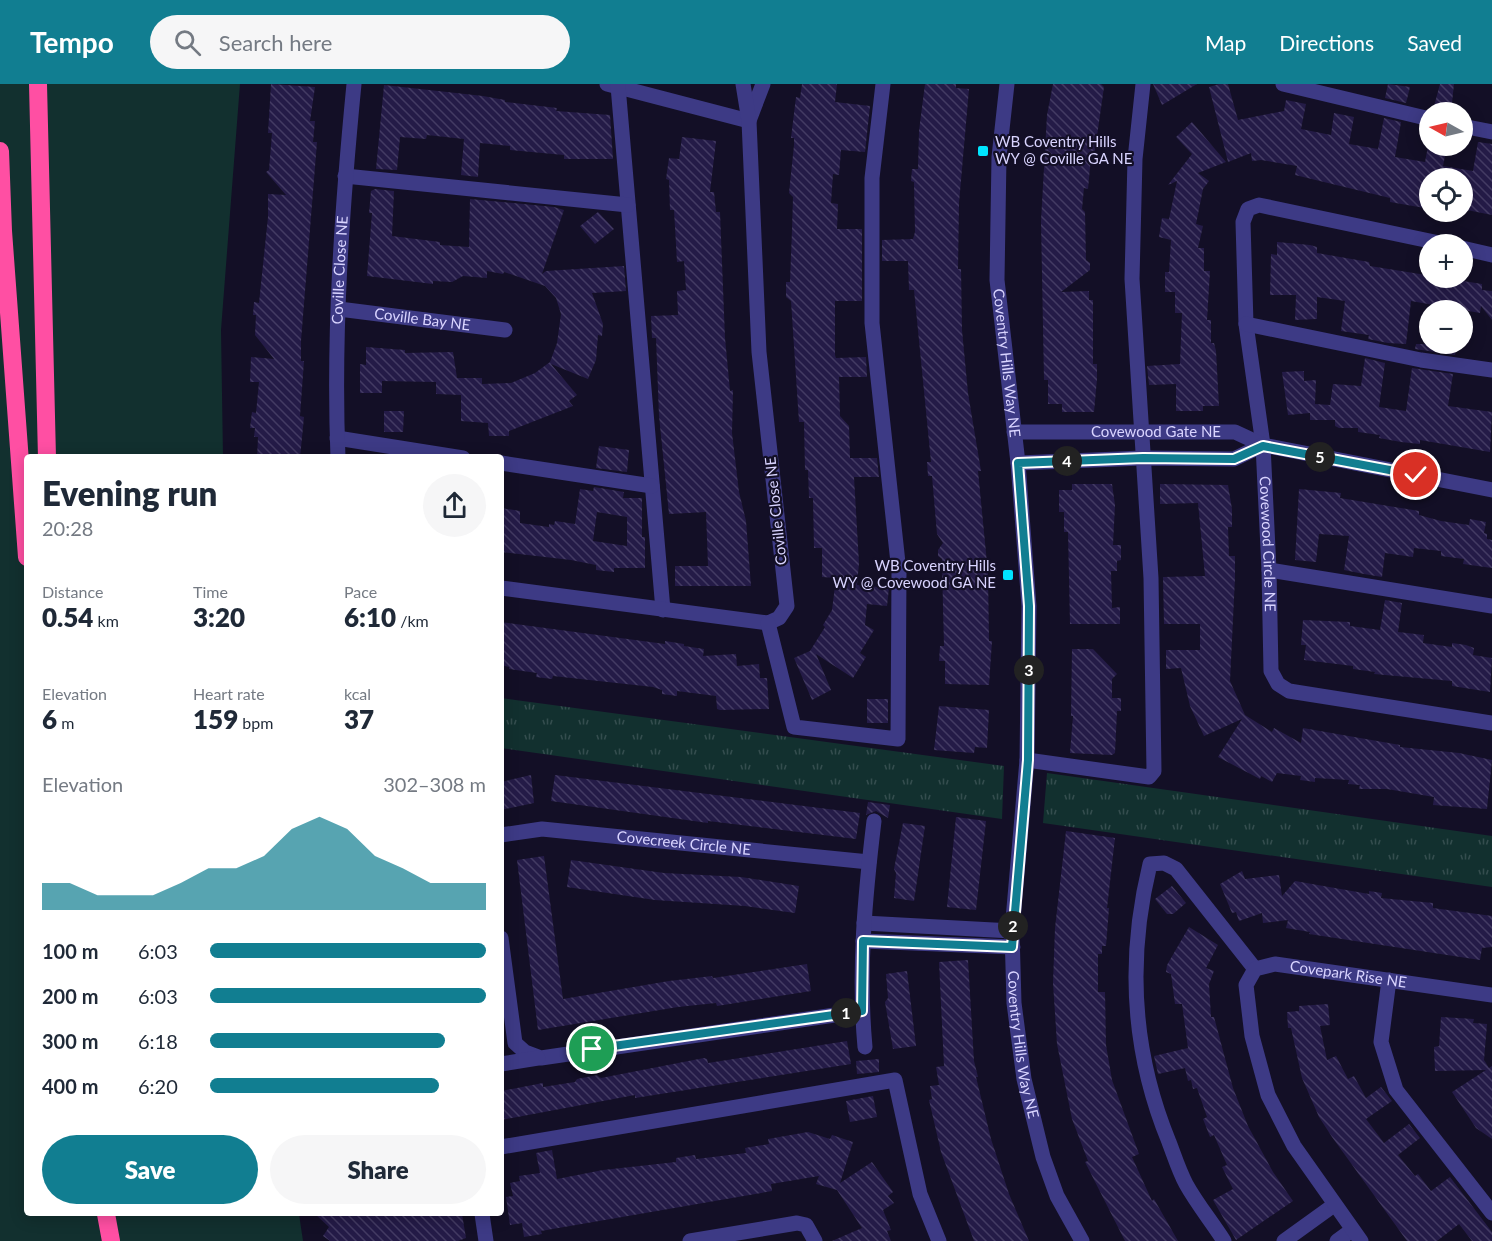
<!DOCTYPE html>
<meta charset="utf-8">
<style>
:root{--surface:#fff;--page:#f6f6f7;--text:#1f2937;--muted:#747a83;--accent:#117e91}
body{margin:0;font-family:Lato,sans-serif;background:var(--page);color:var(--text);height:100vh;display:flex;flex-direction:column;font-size:22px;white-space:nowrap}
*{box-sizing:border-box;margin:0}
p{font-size:20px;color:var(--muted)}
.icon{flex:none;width:33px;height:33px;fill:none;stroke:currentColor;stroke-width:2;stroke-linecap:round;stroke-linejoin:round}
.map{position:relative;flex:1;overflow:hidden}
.details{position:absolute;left:24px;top:370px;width:480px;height:762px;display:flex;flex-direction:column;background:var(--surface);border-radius:6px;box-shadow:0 3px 15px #0003}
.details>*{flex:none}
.needle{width:39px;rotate:278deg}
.buttons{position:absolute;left:1419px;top:18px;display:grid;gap:12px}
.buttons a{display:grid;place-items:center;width:54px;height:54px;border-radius:50%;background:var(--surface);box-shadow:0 3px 15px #0003;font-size:30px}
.pin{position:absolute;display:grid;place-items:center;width:51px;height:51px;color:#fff;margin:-26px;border:3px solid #fff;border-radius:50%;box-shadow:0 2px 6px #0007}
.km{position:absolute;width:30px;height:30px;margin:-15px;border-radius:50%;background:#222;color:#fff;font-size:16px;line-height:30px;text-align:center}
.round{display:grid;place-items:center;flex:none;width:63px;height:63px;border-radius:32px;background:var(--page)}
.headline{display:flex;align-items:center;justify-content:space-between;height:102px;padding:0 18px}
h1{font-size:33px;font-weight:800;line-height:45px}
.stats{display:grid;grid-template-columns:repeat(3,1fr);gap:9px;height:102px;padding:6px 18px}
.stats div{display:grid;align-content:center}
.stats b{font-size:26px;font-weight:800}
.stats small{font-size:16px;font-weight:400}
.stats p{font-size:16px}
.chart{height:168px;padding:12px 18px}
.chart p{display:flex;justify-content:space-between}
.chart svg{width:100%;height:108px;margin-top:6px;fill:var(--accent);opacity:.7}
.action{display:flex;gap:12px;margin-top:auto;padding:12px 18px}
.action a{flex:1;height:69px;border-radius:36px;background:var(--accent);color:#fff;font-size:24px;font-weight:800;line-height:69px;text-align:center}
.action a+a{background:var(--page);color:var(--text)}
ul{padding:0 18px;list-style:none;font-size:20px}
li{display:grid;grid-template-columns:96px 72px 1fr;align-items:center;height:45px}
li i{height:15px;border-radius:8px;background:var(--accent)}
header{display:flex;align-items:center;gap:36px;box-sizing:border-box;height:84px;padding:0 30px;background:var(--accent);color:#fff}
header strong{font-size:28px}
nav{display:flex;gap:33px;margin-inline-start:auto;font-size:21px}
.search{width:420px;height:54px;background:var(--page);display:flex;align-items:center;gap:15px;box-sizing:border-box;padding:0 21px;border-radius:33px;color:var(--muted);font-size:22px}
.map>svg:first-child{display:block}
.grass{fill:#12302f}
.park{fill:url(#park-tufts)}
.building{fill:url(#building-back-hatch);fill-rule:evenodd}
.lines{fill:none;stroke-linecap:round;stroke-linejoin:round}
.minor{stroke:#3d3a85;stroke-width:15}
.highway{stroke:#ff4fa3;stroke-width:18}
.route-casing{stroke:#fff;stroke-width:12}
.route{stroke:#117e91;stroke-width:8}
.poi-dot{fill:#00e5ff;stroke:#130f26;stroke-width:2}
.labels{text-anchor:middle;stroke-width:4.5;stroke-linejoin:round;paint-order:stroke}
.poi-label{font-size:15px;fill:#d9d4ff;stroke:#130f26;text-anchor:start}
.street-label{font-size:15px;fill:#d9d4ff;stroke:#130f26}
</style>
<header>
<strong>Tempo</strong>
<div class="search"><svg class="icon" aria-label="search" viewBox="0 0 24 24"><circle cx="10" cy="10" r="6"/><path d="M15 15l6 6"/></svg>Search here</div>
<nav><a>Map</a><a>Directions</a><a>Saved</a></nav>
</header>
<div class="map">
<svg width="1492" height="1157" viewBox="0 0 1492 1157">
<defs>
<pattern id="park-tufts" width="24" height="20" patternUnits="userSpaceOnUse" patternTransform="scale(1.5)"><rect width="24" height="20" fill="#12302f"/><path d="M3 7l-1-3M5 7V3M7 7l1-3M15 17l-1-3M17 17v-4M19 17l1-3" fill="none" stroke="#344d4e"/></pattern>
<pattern id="building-back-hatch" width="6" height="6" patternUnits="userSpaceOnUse" patternTransform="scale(1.5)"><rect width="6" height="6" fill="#241b47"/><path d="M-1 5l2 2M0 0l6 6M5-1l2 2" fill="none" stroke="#433b63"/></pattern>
</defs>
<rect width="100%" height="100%" fill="#130f26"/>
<polygon class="grass" points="0,0 240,0 221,246 223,373 27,374 27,1130 299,1130 303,1157 0,1157"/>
<g class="park">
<polygon points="501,614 1004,682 1002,735 501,664"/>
<polygon points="1047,689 1492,752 1492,803 1043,739"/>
</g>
<g class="building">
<polygon points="271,0 315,3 310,37 315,37 313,58 317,58 301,257 301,277 304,277 300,332 304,333 300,374 257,374 258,353 254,353 255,344 250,344 252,328 256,329 259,298 250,298 251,273 274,275 255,251 256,231 253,231 254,218 259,219 268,133 268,110 286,111 266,88 269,86 272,49 268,49"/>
<polygon points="802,0 837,0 835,18 870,22 865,68 841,66 839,91 833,90 831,119 838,120 837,145 862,145 862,217 835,217 835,271 836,274 866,273 867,293 839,293 840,332 849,342 850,374 877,374 879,393 854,393 859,479 857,501 889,504 887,522 867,520 865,541 874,546 860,569 866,573 853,594 816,570 831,606 812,616 794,574 810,567 825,543 823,541 832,526 836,494 822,493 822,464 814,464 813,414 809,414 808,386 805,386 804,338 799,338 791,217 786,213 786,198 790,198 792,146 793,113 789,109 794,61 794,54 791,54 796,13 800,14"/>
<polygon points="925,0 956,0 956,4 969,5 959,119 958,185 961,185 962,246 968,309 981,387 978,387 988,489 989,557 992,557 989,601 945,600 945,577 939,577 940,562 944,562 943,523 942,475 938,472 938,466 943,459 937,450 932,392 928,392 927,378 931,378 914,206 909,206 908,177 882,177 882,156 913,155 915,148 914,98 911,97 912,85 918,85 919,47"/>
<polygon points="1053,0 1101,0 1104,3 1094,73 1091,73 1088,105 1084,104 1082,125 1085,128 1086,176 1090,179 1090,186 1061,208 1089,207 1089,216 1093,216 1093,280 1097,280 1097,295 1094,328 1062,328 1062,320 1048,320 1048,296 1044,296 1041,137 1047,31"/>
<polygon points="1153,0 1197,0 1162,21"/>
<polygon points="1219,0 1228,0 1238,36 1284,27 1286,16 1306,20 1301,45 1331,51 1334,29 1354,33 1349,60 1378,65 1384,34 1401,38 1395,73 1425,78 1428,62 1447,62 1443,82 1473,87 1478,58 1492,60 1492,131 1462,125 1462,94 1430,94 1430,125 1390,118 1390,114 1295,91 1297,82 1261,76 1252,77 1251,69 1228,78 1209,3"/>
<polygon points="1388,0 1410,3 1406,19 1385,14"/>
<polygon points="1440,0 1454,0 1451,28 1433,26"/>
<polygon points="384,1 483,12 505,16 505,18 557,24 556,27 610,31 613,75 564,75 564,71 510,66 510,62 480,59 478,93 461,91 464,55 427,51 426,55 400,53 397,86 376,85"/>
<polygon points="1192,38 1226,78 1198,89 1209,97 1203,105 1196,140 1203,142 1198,164 1204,164 1204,187 1210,187 1207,236 1211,236 1211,259 1214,259 1216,267 1219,322 1203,322 1203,327 1176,327 1176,300 1149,301 1147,282 1180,280 1182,229 1175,229 1175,208 1165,208 1165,188 1169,188 1171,156 1159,153 1162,134 1169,135 1177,97 1168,101 1192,70 1176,53"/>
<polygon points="682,53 716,57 710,108 714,108 716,128 720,128 725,254 730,307 733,306 732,349 739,408 746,437 751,502 675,502 675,482 708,482 706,428 669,430 659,332 656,254 652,254 651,232 678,231 677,207 686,206 684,177 677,178 674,126 670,126 669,96 666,95 669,74 679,75"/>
<polygon points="375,105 394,107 392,152 440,158 440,161 469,163 470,115 554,123 564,126 542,190 546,187 624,182 626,207 592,209 603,240 602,252 598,251 596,276 588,295 551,280 577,311 569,317 573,322 509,347 509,352 489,352 488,339 461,337 461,311 436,310 436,298 382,297 382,309 360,309 360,280 366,281 366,263 405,266 405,269 453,268 457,294 482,294 482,300 511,299 535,289 550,278 557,259 561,230 556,214 545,202 504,188 503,190 487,187 487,194 463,192 452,198 433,197 433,200 367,192 372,129 369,129 371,107"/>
<polygon points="598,128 614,145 595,160 580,142"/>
<polygon points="1277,158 1310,161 1317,163 1317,169 1369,178 1370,182 1482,200 1482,206 1492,207 1492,236 1481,222 1480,229 1411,217 1406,260 1388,259 1368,255 1369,251 1341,247 1345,217 1317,213 1317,235 1295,236 1296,211 1270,211 1271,170 1277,171"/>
<polygon points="1416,260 1457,260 1455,271 1415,265"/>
<polygon points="1365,274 1385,279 1379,323 1406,327 1412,284 1453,290 1448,322 1492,328 1490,368 1420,356 1420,360 1401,358 1379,354 1380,351 1358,348 1358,344 1339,344 1335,342 1335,336 1310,336 1310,329 1288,331 1282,288 1304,287 1304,297 1316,296 1315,320 1330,321 1333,300 1361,302"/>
<polygon points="384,327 404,327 403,348 384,348"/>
<polygon points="599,362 629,366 627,388 596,384"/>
<polygon points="1072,400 1112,400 1115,421 1113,461 1121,461 1121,476 1117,477 1117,487 1111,487 1112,524 1120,523 1120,540 1070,540 1068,448 1064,448 1064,428 1059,428 1059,406 1072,406"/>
<polygon points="1160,400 1228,401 1232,425 1232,443 1228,443 1229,472 1235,472 1235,494 1230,597 1245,631 1272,648 1274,644 1301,659 1303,644 1400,661 1400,663 1459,669 1492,676 1487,725 1433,721 1434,713 1387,705 1359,705 1360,701 1348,700 1349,696 1315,694 1315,698 1300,696 1301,692 1277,689 1272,698 1261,692 1260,695 1218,673 1242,635 1204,652 1190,622 1181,584 1166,585 1166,566 1200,566 1200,540 1164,540 1163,493 1205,492 1198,419 1160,420"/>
<path d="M594,403L624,408L623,414H642V453H645V484H614V488L596,486V481L571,476L501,468V424L520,427V439L549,443V440L554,441L555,437L575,440L580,405L593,407ZM597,428L627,433V462L593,457Z"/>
<polygon points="1299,405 1341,409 1340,414 1419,427 1419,431 1441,437 1469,441 1470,435 1486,438 1484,449 1487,450 1487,455 1492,456 1492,484 1463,480 1464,475 1441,472 1441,467 1414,464 1413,473 1385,469 1382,493 1364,490 1344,486 1349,452 1319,450 1316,478 1295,476"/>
<polygon points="1385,516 1402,519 1398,548 1424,551 1423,559 1452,563 1452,559 1466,561 1474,564 1473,571 1492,574 1490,608 1452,602 1452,597 1374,590 1375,588 1353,585 1353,582 1304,576 1306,561 1301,561 1303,536 1350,538 1350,542 1380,546"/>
<polygon points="501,538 665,560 665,557 684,560 684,562 704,565 703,572 736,570 737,582 759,580 760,594 767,594 769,625 720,626 717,625 716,612 677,607 677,612 662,610 662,606 653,603 553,592 552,595 536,593 537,589 509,585 509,583 501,581"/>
<polygon points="1072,565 1093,565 1117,590 1112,595 1112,614 1121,614 1121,627 1117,627 1115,669 1112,671 1070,669 1073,632 1071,632"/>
<rect x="867" y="615" width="21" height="24"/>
<polygon points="939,622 989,626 987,664 975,663 974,669 934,666"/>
<polygon points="531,691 534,719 501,726 501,698"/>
<polygon points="555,691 860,729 856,755 708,737 708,739 551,717"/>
<polygon points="868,718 890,721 888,734 876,727 866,731"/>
<polygon points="956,733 986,737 976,826 947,823"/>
<polygon points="903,739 925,742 914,817 894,814 896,789 894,785"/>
<polygon points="1066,747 1115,754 1107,824 1109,824 1106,862 1102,862 1102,870 1098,870 1098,908 1105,908 1106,961 1112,996 1139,1070 1132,1073 1152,1117 1154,1115 1178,1157 1125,1157 1085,1078 1088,1077 1072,1035 1057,960 1053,899 1055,844"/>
<polygon points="544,772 563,915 669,897 712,892 713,894 807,880 811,907 717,922 716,919 678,923 538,946 517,776"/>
<polygon points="571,776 664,789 741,793 799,802 795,829 745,822 655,816 567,803"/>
<polygon points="1242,787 1245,795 1279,791 1282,812 1295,797 1369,810 1369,807 1382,809 1381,814 1433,819 1433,824 1492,832 1492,863 1482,864 1480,876 1309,850 1310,848 1286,844 1288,836 1263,839 1262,829 1239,837 1236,828 1232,829 1220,800"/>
<polygon points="1172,802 1186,819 1173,830 1167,830 1155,815"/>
<polygon points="1189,843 1218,861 1206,884 1214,887 1209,900 1211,933 1214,933 1233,1004 1248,1042 1273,1088 1293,1117 1236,1156 1213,1116 1233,1105 1222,1083 1227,1081 1214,1051 1210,1053 1203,1035 1207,1033 1197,1004 1193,1005 1191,996 1188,997 1185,984 1158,990 1154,972 1188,964 1182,920 1175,920 1171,890 1166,888 1167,881"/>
<polygon points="968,876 974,977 978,993 976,993 991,1055 1009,1110 1029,1157 974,1157 941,1068 929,1016 932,1015 930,1002 939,1001 936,983 944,982 939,878"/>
<polygon points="907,887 916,962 893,965 885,918 888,914 886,890"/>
<polygon points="1328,920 1330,941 1320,942 1327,976 1336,972 1348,995 1354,992 1366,1014 1381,1003 1392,1017 1366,1035 1384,1059 1409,1040 1420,1054 1398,1071 1415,1092 1418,1090 1431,1107 1450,1093 1492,1148 1492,1157 1472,1157 1459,1140 1437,1157 1407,1157 1332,1053 1319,1033 1302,994 1291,944 1288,944 1287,928 1299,927 1299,922"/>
<polygon points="1441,933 1474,935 1473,939 1487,940 1484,976 1489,984 1492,982 1492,1055 1476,1044 1452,1008 1486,986 1435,987 1434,963 1439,962"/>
<polygon points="847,957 851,980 635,1014 635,1011 501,1036 501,1007 543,999 543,1003 575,998 577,995 597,991 601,994 704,974 707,975 708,979"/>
<polygon points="879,975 879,988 857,990 856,977"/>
<polygon points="873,1012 877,1033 850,1038 846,1017"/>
<polygon points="808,1048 830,1055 832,1051 853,1058 840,1099 872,1078 893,1108 888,1112 894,1119 883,1126 891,1146 887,1147 891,1157 832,1157 862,1144 837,1106 816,1100 819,1092 771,1100 772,1107 541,1147 542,1150 524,1153 522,1139 510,1141 506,1113 513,1112 510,1099 520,1097 519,1092 540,1089 536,1069 552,1066 557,1095 603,1086 676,1078 676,1074 695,1071 696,1075 746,1069 745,1064 769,1060 768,1055"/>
<polygon points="315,1130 462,1130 466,1154 458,1157 330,1157 323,1152 329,1143"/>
</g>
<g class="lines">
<g class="minor">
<polyline points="607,0 749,37"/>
<path id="s1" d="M1007,0L999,73L997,196L1018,379L1029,522L1027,676L1012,847L1014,919L1024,995L1043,1073L1057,1112L1082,1157"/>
<polyline points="1283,0 1430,35"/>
<polyline points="618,2 663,526"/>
<polyline points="750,34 763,0"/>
<polyline points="1462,42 1492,48"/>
<polyline points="345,92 628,121"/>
<path id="s2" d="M1444,160L1259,121L1248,125L1243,138L1246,240L1263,361L1269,486L1271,587L1278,600L1289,607L1492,639"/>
<polyline points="1462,164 1492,171"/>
<path id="s3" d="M339,225L505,246"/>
<polyline points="1246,240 1421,276 1492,286"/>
<path id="s4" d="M1014,348H1235L1263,361L1492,406"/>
<polyline points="337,354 463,374"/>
<path id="s5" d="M338,374C333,250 342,123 354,0"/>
<polyline points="501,379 652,402"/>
<polyline points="1018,379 1143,374 1234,375 1263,361"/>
<polyline points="1269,486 1492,522"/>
<polyline points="501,504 768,539 779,534 787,522 759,268 749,37 743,0"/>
<polyline points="768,539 794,643 898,655 899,488 872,239 872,94 883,0"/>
<polyline points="1027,676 1149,693 1154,687 1151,494 1132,195 1135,75 1143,0"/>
<path id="s6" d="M501,751L542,745L869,778"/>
<polyline points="864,839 1012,847"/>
<polyline points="501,854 515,959 525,968 541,974 862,927"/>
<polyline points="863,857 1013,863"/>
<polyline points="1389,896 1381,958 1396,1006 1492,1129"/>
<path d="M865,963C858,887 865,812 874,737"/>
<polyline points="501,980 538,974"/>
<polyline points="501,1063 895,996 920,1110 939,1157"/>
<polyline points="482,1130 486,1157"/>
<polyline points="690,1157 797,1139 806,1141 815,1157"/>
<path d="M1224,1157C1212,1138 1197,1120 1186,1100C1179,1087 1174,1071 1169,1058C1132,968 1127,874 1150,780L1164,779L1176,785L1255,885"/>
<polyline points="1284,1157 1334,1121"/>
<polyline points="1337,1157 1352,1146"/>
<path id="s7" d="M1361,1157L1294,1062L1268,1011L1252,952L1246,901L1255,885L1275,880L1492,911"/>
</g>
<g class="highway">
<polyline points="38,0 47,374"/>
<polyline points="0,67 3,147 27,473"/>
<polyline points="106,1130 111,1157"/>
</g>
</g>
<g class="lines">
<defs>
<polyline id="route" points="592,965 862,927 863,857 1012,863 1028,676 1029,522 1018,379 1143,374 1234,375 1263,362 1416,391"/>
</defs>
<use href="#route" class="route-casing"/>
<use href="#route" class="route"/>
</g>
<g class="poi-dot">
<rect x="977" y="61" width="12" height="12" rx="3"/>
<rect x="1002" y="485" width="12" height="12" rx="3"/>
</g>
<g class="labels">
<g class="poi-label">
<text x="995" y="63">WB Coventry Hills<tspan x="995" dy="17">WY @ Coville GA NE</tspan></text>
<text x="996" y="487" text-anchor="end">WB Coventry Hills<tspan x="996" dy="17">WY @ Covewood GA NE</tspan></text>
</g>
<g class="street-label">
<text dy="5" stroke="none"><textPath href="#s5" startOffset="188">Coville Close NE</textPath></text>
<text dy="5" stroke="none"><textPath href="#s3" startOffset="84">Coville Bay NE</textPath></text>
<text dy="5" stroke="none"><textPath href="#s1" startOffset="280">Coventry Hills Way NE</textPath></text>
<text dy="5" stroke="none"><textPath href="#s4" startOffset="142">Covewood Gate NE</textPath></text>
<text transform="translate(776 427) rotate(-96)" y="5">Coville Close NE</text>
<text dy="5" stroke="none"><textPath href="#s2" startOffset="538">Covewood Circle NE</textPath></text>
<text dy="5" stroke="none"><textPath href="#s6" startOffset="184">Covecreek Circle NE</textPath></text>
<text dy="5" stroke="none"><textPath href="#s7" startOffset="399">Covepark Rise NE</textPath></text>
<text dy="5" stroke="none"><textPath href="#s1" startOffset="964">Coventry Hills Way NE</textPath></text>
</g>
</g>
</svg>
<div class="buttons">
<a><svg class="needle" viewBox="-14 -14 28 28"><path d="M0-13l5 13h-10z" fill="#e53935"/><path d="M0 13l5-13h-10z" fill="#747a83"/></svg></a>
<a><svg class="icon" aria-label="locate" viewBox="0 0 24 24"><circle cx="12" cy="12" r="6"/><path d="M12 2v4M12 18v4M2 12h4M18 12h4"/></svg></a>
<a>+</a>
<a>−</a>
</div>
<div class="pin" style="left:592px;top:965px;background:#1e9e55"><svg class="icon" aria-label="arrive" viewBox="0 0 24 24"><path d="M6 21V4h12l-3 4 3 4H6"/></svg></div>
<div class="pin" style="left:1416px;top:391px;background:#d93025"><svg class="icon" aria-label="check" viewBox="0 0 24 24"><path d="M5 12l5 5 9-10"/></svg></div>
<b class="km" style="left:846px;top:929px">1</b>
<b class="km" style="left:1013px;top:842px">2</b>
<b class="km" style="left:1029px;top:586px">3</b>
<b class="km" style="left:1067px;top:377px">4</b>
<b class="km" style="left:1320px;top:373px">5</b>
<section class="details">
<div class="headline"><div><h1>Evening run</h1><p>20:28</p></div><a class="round"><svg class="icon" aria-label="share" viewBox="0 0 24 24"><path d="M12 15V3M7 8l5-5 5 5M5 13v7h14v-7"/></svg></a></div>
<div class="stats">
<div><p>Distance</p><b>0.54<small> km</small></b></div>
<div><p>Time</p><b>3:20</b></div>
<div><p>Pace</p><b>6:10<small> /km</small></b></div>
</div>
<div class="stats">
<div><p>Elevation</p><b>6<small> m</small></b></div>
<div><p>Heart rate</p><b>159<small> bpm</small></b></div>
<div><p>kcal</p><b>37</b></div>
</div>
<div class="chart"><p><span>Elevation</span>302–308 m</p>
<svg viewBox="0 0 160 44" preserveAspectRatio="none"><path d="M0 44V33L10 33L20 38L30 38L40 38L50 33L60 27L70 27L80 22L90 11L100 6L110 11L120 22L130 27L140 33L150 33L160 33V44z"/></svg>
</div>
<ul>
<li><b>100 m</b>6:03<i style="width:100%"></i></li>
<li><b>200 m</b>6:03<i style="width:100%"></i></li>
<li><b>300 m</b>6:18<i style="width:85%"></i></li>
<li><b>400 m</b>6:20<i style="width:83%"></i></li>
</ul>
<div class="action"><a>Save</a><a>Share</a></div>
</section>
</div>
